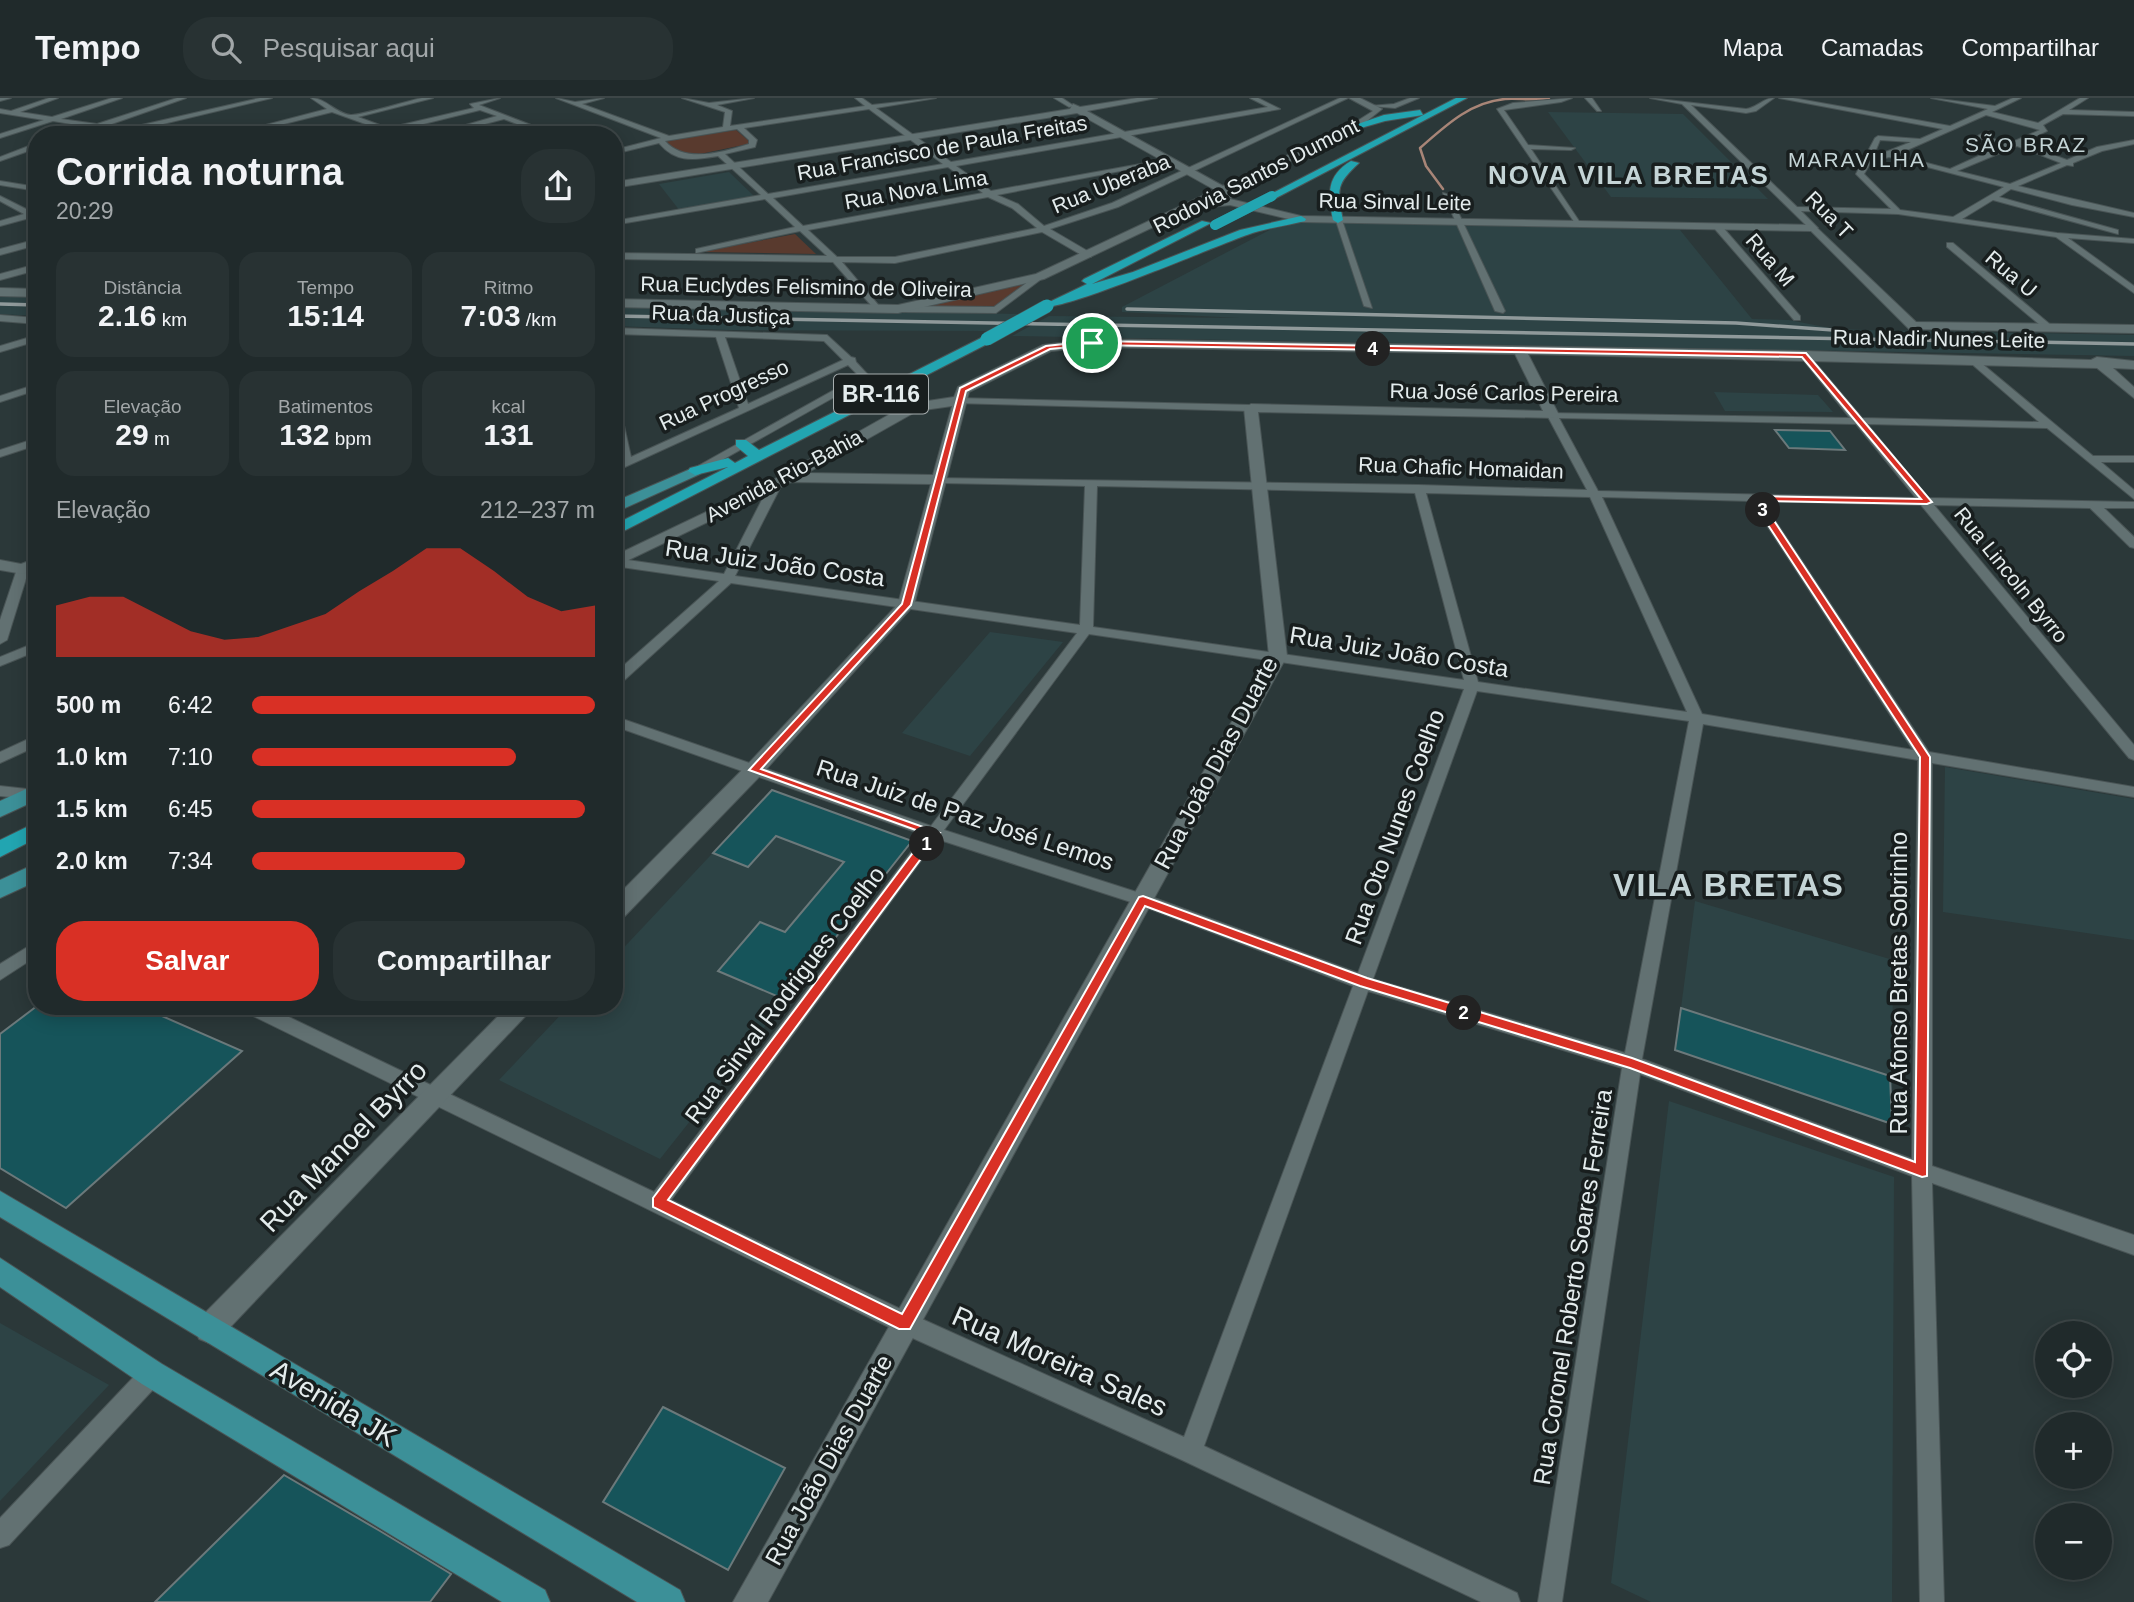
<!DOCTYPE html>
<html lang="pt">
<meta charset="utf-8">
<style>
:root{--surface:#202a2b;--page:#283233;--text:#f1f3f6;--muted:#a2a7a9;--line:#3d4647;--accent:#d93025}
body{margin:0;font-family:Arial,sans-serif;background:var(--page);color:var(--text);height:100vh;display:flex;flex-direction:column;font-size:26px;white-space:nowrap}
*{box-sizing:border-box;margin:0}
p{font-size:23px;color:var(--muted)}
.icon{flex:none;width:38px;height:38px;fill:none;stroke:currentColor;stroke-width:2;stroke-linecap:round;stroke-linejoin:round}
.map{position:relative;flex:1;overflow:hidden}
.panel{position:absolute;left:28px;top:28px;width:595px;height:889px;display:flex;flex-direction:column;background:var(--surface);border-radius:28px;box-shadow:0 4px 18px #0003,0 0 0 2px var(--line)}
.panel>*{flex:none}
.tools{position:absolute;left:2035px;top:1223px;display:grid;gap:14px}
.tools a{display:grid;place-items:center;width:77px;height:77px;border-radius:50%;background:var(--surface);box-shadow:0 4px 18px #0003,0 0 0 2px var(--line);font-size:35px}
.pin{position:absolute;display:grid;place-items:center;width:60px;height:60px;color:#fff;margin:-30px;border:4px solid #fff;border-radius:50%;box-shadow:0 2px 7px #0007}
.km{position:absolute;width:35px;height:35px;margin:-18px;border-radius:50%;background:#222;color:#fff;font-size:19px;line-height:35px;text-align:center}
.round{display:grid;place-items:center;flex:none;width:74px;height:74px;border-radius:28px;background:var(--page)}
.headline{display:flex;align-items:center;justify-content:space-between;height:119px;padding:0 28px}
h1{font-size:38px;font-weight:600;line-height:52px}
.stats{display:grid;grid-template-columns:repeat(3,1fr);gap:10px;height:119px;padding:7px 28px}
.stats div{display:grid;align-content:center;border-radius:18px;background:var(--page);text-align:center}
.stats b{font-size:30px;font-weight:600}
.stats small{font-size:19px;font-weight:400}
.stats p{font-size:19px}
.chart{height:196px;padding:14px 28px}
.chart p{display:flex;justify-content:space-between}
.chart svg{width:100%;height:126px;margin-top:7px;fill:var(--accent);opacity:.7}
.cta{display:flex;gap:14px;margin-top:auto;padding:14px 28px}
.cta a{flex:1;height:80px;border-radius:28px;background:var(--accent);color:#fff;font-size:28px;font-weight:600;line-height:80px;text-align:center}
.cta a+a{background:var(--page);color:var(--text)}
ul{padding:0 28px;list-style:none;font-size:23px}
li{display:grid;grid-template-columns:112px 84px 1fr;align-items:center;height:52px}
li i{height:18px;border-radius:9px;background:var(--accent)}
header{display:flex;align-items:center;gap:42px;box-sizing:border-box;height:98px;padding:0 35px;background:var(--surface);border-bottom:2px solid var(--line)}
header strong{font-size:33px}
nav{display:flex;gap:38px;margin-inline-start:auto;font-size:24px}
.search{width:490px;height:63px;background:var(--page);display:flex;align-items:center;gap:18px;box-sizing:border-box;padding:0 24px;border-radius:28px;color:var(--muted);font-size:26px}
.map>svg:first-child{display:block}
.built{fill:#2d4345}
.green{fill:#593a2e}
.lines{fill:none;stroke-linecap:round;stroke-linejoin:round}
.stream{stroke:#a88577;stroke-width:2.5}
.building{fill:#16545a;stroke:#6b797b;stroke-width:2}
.street-casing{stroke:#495455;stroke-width:2}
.secondary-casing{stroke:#495455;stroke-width:2}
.primary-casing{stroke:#495455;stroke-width:2}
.highway-casing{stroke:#495455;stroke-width:2}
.street{fill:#627172;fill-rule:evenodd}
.secondary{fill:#627172;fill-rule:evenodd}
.primary{fill:#3c9098;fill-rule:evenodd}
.highway{fill:#22a5b1;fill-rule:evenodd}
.rail{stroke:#909a9b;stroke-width:3.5}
.highway-bridge-far1-casing{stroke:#495455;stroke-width:10;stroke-linecap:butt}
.highway-bridge-casing{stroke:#495455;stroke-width:14;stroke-linecap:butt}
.highway-bridge-far1{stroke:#22a5b1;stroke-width:10}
.highway-bridge{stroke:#22a5b1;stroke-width:13}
.route{fill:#d93025;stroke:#fff;stroke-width:2;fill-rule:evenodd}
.labels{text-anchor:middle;stroke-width:7;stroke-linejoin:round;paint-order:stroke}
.far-neighbourhood-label{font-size:21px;letter-spacing:2px;fill:#c4d4d6;stroke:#181e1e}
.far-street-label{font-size:21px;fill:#e4eced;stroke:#181e1e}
.shield{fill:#181e1e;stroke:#a7aeaf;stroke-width:2}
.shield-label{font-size:23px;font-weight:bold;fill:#e4eced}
.street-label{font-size:24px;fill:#e4eced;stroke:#181e1e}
.far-district-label{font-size:26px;font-weight:bold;letter-spacing:2px;fill:#c4d4d6;stroke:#181e1e}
.near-street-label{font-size:28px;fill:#e4eced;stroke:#181e1e}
.district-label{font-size:32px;font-weight:bold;letter-spacing:2px;fill:#c4d4d6;stroke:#181e1e}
</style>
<header>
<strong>Tempo</strong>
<div class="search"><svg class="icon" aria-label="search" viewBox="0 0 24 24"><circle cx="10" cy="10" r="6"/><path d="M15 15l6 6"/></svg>Pesquisar aqui</div>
<nav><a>Mapa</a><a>Camadas</a><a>Compartilhar</a></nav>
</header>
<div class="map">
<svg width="2134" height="1504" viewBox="0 0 2134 1504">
<rect width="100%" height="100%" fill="#2b3839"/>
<g class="built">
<polygon points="1548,14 1683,16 1768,101 1611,99"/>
<polygon points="729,74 755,99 680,113 659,86"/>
<polygon points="1301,123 1680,132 1752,221 1789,222 1835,231 1866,232 2134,237 2134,258 1012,238 1049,218 1240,220 1122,214 1122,209 1279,127"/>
<polygon points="0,197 37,198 37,218 0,216"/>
<polygon points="614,208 967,215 1023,216 989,233 729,232 614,228"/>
<polygon points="1714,294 1818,297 1833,314 1725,313"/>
<polygon points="990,534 1063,544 970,658 902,635"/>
<polygon points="1945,669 2134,701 2134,842 1943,814"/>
<polygon points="772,692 912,743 660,1061 499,982 569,908 614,908 614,860"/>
<polygon points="1695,803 1893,862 1892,1026 1681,910"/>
<polygon points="1669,1003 1894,1079 1892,1504 1651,1504 1611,1485"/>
<polygon points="0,1225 109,1287 0,1403"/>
</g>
<g class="green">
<polygon points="736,32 750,44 748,46 700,56 677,55 666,43"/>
<polygon points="795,136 816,156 701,154"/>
<polygon points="1031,182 996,210 913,209"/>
</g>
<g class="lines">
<path class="stream" d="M1443,91L1426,68L1420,50C1445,28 1470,4 1505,1C1520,0 1534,3 1549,0"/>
</g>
<g class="building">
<polygon points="1775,332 1830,333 1845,352 1789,350"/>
<polygon points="772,692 912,743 786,902 718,873 760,824 785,834 844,764 776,738 748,769 713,755"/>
<polygon points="37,908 139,908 242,953 66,1110 0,1070 0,936"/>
<polygon points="1681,910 1890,978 1892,1026 1675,952"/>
<polygon points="663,1309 785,1370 728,1472 603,1404"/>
<polygon points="284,1377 380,1433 451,1476 430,1504 155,1504"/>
</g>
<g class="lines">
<defs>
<g id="street">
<polygon points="0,0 11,0 0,3"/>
<path d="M49,0H58L20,14L52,19L112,0H122L61,21L97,26L177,0H186L106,28L124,31L260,0H272L117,37H104L115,33C93,30 87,37 68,37L89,29L53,23L0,40V36L44,22L0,15V11L11,13Z"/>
<path d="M311,0C326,0 336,16 351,17C363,17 407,3 422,0H433L358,19L388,30L474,10L470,6L500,0L479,7L557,37C547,37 538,30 528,30C516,30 504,37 492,37L522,28L504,21L443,37H431L497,18L480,12L395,33L404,37C394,37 385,31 376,31C365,32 354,37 342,37L371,28L332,14L240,37H227L327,11Z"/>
<path d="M556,0L575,4L604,0L582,6L669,38L723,29L725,14L682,0L709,5L754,0L717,7L732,13L730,28L865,8L855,0H862L872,7L936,0L876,10L951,64L1268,9L1250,0H1258L1280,11L956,68L991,93L1168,61L1172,63L997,97L1018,106L1044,128L1112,105L1340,0H1348L1118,109L1050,131L1091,155V159H1085L1042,134L895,165L842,164L880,209V213L877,214L833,164L614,161V155L827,158L800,133L696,155V151L795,129L765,101L614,127V123L761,97L718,58C693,62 676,65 659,45L614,56V52L661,40ZM869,11L943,66L768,96L725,56L755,49L757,42L744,30ZM737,31L749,42V46C723,54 685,66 665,43ZM948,69L983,95L803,128L773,100ZM988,99L1012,110L1037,130L895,159H837L808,132Z"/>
<polygon points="1054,0 1062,0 1074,8 1069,9"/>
<polygon points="1410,0 1419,0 1395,10 1370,8 1394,6"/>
<polygon points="1572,0 1561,4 1504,12 1528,47 1575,50 1571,52 1531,51 1581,126 1577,128 1497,11 1513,5"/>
<polygon points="1585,0 1592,0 1601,13 1597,13"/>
<path d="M1650,0L1746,11C1757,10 1763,0 1774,0L1756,13L1746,15L1691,7L1797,109L1891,111L1856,76L1875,40L1878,38L1920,41L1943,31L1779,0H1793L1950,28L1988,11L1931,0L1995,8L2013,0H2021L1992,14L2038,25L2080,0H2088L2069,12L2134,14V18L2063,16L2043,27L2047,33L2021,45L2067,62L2097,49L2134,42V46L2102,53L2073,65V68L2067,67L2018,88L2134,115V119L2072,107L2011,91L1999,99L2118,132V136L1993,102L1962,121L2057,135L2134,141V145L2068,140L2134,188V195L2056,139L1898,116L1801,113L1818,130L1811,132L1682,6ZM1986,17L2040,32L2010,45L1985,39L1992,34L1987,33L1976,39L2003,47L1950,71L1896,57ZM1880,42L1911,44L1873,59ZM2017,48L2061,65L2010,86L1957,73ZM1889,59L2004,89L1953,119L1900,112L1864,76L1871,64Z"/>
<polygon points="34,46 37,46 37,50 0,63 0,59"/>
<polygon points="0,83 37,89 37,93 0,87"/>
<polygon points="1443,95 1450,97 1505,213 1503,215 1495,213"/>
<polygon points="0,98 32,114 37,113 37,118 0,128 0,123 24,116 0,103"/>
<polygon points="1335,120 1342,122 1372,210 1364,208"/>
<polygon points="1714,126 1720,126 1800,218 1800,222 1794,222 1714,130"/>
<polygon points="34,142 37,142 37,147 0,157 0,151"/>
<polygon points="1947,145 1953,145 2052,228 2052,232 2046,232 1947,149"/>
<polygon points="37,166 37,172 0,182 0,176"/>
<polygon points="1037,177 1044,179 996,215 898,214 893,211 898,208 994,209"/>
<polygon points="0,217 37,220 37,226 0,223"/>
<path d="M614,230L827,237L851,259L855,260L856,264L870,279L699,375L689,373L859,278L848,267L614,374V367L621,364L614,331V302L619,305L631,359L739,310L716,239L614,236ZM725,239L824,243L843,262L748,306Z"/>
<polygon points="37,237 37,243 0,254 0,248"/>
<path d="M1804,254L1807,255L1862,320L2039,324L1966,261L1974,259L2093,358H2134V364H2101L2134,392V401L2047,330L1867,326L1928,400L2134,404V410H2104L2134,439V450L2130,449L2090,410L1934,407L2134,647V662L2129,660L1921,407L1762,403L1929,654L2134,689V699L1932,665V1068L2134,1137V1157L1932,1085L1944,1504H1920L1912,1078L1640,976L1562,1504H1538L1622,970L1368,893L1204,1348L1517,1495L1520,1504H1481L1182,1362L897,1233L243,913L240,908H266L654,1094L924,737L614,628V618L931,728L1077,535L731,485L619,587L614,588V576L719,483L614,468V460L724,476L770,386L776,383L782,386L735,478L1080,527L1085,388L941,385L937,384V380L1419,387L1587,392L1547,317L1548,315L1850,320L1801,259V255ZM1559,320L1856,326L1916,400L1598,393ZM1097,388L1415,395L1464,582L1093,529ZM1426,395L1590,399L1687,614L1478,584ZM1602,399L1751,403L1913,652L1702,616ZM1089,536L1464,591L1358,875L1149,798L944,732ZM1477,593L1689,623L1625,955L1373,881ZM1703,626L1918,662L1912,1061L1642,961ZM937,741L1137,806L1353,888L1184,1339L913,1217L671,1102Z"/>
<polygon points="37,286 37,292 0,304 0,298"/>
<polygon points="958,300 1251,307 1256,310 1251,313 954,305 954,301"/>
<polygon points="37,340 37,347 0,359 0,352"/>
<polygon points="23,467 29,471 7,542 0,546 0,522 17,471"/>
<polygon points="37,544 37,553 0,568 0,559"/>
<polygon points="37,637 37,648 0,665 0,654"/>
<polygon points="0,688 36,692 37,699 31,701 0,698"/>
<polygon points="37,843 37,858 0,882 0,866"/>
<polygon points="152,1265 160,1268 163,1276 160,1284 9,1447 0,1450 0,1420 144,1268"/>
</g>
<g id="secondary">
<polygon points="1137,0 1157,0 1087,13 1223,88 1351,27 1373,13 1349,0 1360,0 1382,11 1357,31 1228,93 1231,100 1220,97 1207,103 1230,101 1301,118 1814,127 1916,224 2134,227 2134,235 1909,231 1811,133 1301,124 1230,107 1191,111 1044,181 898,215 614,209 614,201 898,207 1036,176 1215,92 1077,15 614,90 614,84 1070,11 1073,6 1080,9"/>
<polygon points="0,190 37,191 37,199 0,198"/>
<path d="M1092,241L1804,253L2091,262L2097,259L2134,263V271L2113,270L2134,289V300L2097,270L1528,256L1559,317L1557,320L1258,314L1287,558L768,1504H733L1269,558L1244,310L1251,306L1543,313L1515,256L1092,249L1051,253L969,294L914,507L761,677L622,821L614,823V801L747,667L898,506L931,386L791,384L614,469V458L771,383L908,306L954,299L958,289L1043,247ZM952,308L933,377L807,375L917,313Z"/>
<polygon points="37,460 37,471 23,476 0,472 0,462 21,466"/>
<polygon points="508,908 535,908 219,1241 209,1245 199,1241 195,1231 199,1221"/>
</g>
<g id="primary">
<polygon points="695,369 702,373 700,376 614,415 614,404"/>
<polygon points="37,686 37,702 0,719 0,703"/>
<polygon points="37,765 37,783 0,800 0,782"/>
<polygon points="0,1093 680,1492 685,1504 637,1504 0,1119"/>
<polygon points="0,1160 162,1266 545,1492 550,1504 502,1504 142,1286 0,1189"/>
</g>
<g id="highway">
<polygon points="1456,0 1467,0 1276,100 1267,98"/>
<polygon points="1420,12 1423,17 1385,23 1354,32 1349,29 1384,17"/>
<path d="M1351,63L1359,65C1336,86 1337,91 1343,122L1338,125L1333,122C1328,96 1326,78 1351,63Z"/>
<path d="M1301,118L1306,121L1305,123C1285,128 1266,130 1247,137C1220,146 1053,218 1041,208L1087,186L1082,183L1084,181L1202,123L1211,125L1092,186L1133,174L1240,132Z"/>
<polygon points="987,237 993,241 991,244 614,438 614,427 728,369 695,377 688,373 690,370 728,360 735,365 748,358 736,348 736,342 746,342 759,352"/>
<polygon points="37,724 37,740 0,759 0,742"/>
</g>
</defs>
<use href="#street" class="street-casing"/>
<use href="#secondary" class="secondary-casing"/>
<use href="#primary" class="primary-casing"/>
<use href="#highway" class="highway-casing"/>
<use href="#street" class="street"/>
<use href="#secondary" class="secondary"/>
<use href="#primary" class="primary"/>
<use href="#highway" class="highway"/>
<g class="rail">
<polyline points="0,206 37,207"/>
<polyline points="1127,211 1736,225 1833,232"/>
<polyline points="614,218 2134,246"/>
</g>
<defs>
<polyline id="highway-bridge-far1" points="1215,127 1272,98"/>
<polyline id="highway-bridge" points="987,241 1047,208"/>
</defs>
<use href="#highway-bridge-far1" class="highway-bridge-far1-casing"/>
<use href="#highway-bridge" class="highway-bridge-casing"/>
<use href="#highway-bridge-far1" class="highway-bridge-far1"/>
<use href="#highway-bridge" class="highway-bridge"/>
</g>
<path class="route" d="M1092,243L1806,255L1932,404L1927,406L1761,403L1930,659L1927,1078L1922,1079L1630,970L1360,888L1145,808L910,1231H899L653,1109V1100L927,736L749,672L902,506L960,290L1046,248ZM1092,247L1802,259L1921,401L1755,398L1751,401L1920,659L1915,1064L1632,960L1367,880L1143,798L1139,799L902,1216L668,1102L940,735L761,671L911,507L966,293L1050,251Z"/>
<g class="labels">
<g class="far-neighbourhood-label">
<text x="2026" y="54">SÃO BRAZ</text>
<text x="1857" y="69">MARAVILHA</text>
</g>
<g class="far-street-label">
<text transform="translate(942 50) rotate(-10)" y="7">Rua Francisco de Paula Freitas</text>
<text transform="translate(1256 78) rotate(-27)" y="7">Rodovia Santos Dumont</text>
<text transform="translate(1111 86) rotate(-22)" y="7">Rua Uberaba</text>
<text transform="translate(916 92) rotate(-10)" y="7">Rua Nova Lima</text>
<text transform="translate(1395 104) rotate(1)" y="7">Rua Sinval Leite</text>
<text transform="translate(1829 117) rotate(45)" y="7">Rua T</text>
<text transform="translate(1770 162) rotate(49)" y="7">Rua M</text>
<text transform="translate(2011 176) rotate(40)" y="7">Rua U</text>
<text transform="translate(806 189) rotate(1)" y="7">Rua Euclydes Felismino de Oliveira</text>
<text transform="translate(721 217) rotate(2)" y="7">Rua da Justiça</text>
<text transform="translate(1939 241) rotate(1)" y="7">Rua Nadir Nunes Leite</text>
<text transform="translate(1504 295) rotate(1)" y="7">Rua José Carlos Pereira</text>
<text transform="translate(724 297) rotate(-25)" y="7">Rua Progresso</text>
<text transform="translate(1461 370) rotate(2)" y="7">Rua Chafic Homaidan</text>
<text transform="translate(784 378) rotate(-28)" y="7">Avenida Rio-Bahia</text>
<text transform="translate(2011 477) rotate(51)" y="7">Rua Lincoln Byrro</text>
</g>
<rect class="shield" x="834" y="276.5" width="94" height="39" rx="5"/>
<g class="shield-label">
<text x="881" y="304">BR-116</text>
</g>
<g class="street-label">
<text transform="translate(775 465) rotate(8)" y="8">Rua Juiz João Costa</text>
<text transform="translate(1399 554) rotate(9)" y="8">Rua Juiz João Costa</text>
<text transform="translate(1216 665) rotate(-62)" y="8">Rua João Dias Duarte</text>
<text transform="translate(965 717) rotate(18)" y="8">Rua Juiz de Paz José Lemos</text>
<text transform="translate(1395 729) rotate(-70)" y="8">Rua Oto Nunes Coelho</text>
<text transform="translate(1899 885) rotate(-90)" y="8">Rua Afonso Bretas Sobrinho</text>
<text transform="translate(785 897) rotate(-53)" y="8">Rua Sinval Rodrigues Coelho</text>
<text transform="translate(1573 1189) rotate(-81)" y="8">Rua Coronel Roberto Soares Ferreira</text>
<text transform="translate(829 1362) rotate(-61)" y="8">Rua João Dias Duarte</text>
</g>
<g class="far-district-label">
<text x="1629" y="86">NOVA VILA BRETAS</text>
</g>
<g class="near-street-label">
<text transform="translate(343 1048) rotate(-46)" y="10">Rua Manoel Byrro</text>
<text transform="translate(1060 1263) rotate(24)" y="10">Rua Moreira Sales</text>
<text transform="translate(334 1305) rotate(31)" y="10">Avenida JK</text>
</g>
<g class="district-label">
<text x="1729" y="798">VILA BRETAS</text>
</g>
</g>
</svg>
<div class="tools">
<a><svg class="icon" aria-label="locate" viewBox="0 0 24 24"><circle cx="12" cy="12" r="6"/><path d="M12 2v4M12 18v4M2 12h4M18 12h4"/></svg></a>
<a>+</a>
<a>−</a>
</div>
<div class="pin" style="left:1092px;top:245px;background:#1e9e55"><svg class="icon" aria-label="arrive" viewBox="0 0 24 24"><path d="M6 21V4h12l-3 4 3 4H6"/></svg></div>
<b class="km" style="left:927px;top:746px">1</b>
<b class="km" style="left:1464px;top:915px">2</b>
<b class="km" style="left:1763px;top:412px">3</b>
<b class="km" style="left:1373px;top:251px">4</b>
<section class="panel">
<div class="headline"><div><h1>Corrida noturna</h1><p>20:29</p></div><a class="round"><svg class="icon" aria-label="share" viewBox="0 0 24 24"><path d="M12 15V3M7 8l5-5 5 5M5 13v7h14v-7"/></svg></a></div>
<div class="stats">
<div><p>Distância</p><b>2.16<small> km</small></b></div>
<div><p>Tempo</p><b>15:14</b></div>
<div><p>Ritmo</p><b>7:03<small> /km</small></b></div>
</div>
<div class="stats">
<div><p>Elevação</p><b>29<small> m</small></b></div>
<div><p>Batimentos</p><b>132<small> bpm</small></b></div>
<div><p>kcal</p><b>131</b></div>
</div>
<div class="chart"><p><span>Elevação</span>212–237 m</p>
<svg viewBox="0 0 160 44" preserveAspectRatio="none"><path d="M0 44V26L10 23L20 23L30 29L40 35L50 38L60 37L70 33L80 29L90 21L100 14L110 6L120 6L130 14L140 23L150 28L160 26V44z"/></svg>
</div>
<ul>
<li><b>500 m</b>6:42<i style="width:100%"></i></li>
<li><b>1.0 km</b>7:10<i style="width:77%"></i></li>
<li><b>1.5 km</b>6:45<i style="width:97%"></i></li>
<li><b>2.0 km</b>7:34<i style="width:62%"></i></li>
</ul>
<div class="cta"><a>Salvar</a><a>Compartilhar</a></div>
</section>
</div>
